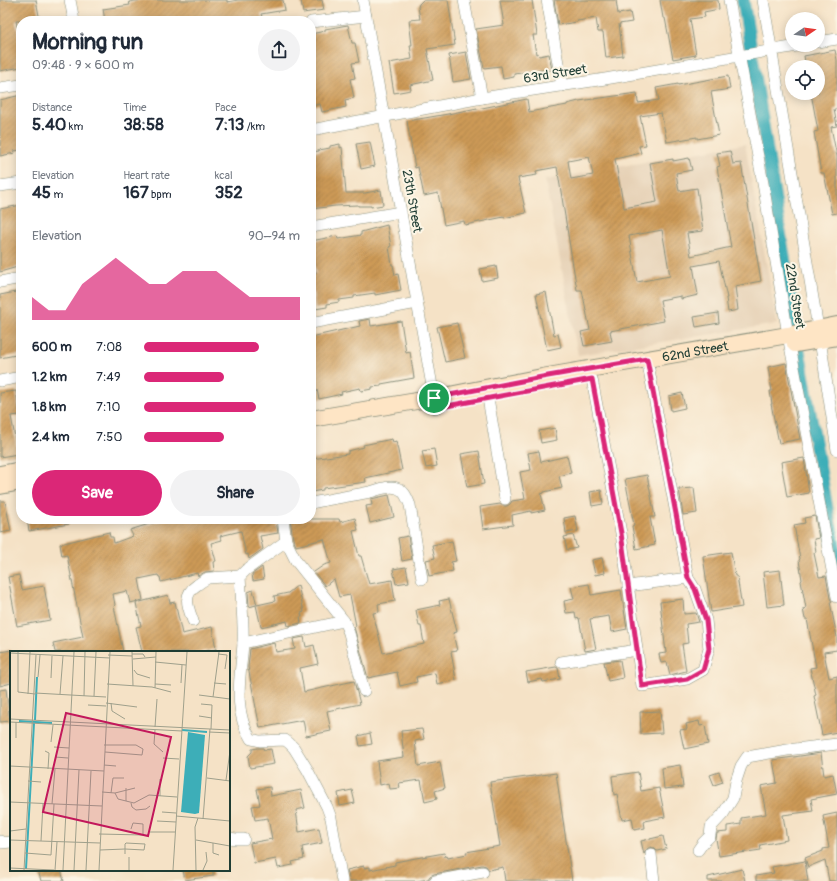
<!DOCTYPE html>
<meta charset="utf-8">
<style>
:root{--surface:#fff;--page:#f2f2f3;--text:#1f2937;--muted:#747a83;--accent:#db2777}
body{margin:0;font-family:Pangolin,sans-serif;background:var(--page);color:var(--text);height:100vh;display:flex;flex-direction:column;font-size:15px;white-space:nowrap}
*{box-sizing:border-box;margin:0}
p{font-size:13px;color:var(--muted)}
.icon{flex:none;width:22px;height:22px;fill:none;stroke:currentColor;stroke-width:2;stroke-linecap:round;stroke-linejoin:round}
.map{position:relative;flex:1;overflow:hidden}
.drawer{position:absolute;left:16px;top:16px;width:300px;height:508px;display:flex;flex-direction:column;background:var(--surface);border-radius:16px;box-shadow:0 2px 10px #0003}
.drawer>*{flex:none}
.needle{width:26px;rotate:77deg}
.controls{position:absolute;left:785px;top:12px;display:grid;gap:8px}
.controls a{display:grid;place-items:center;width:40px;height:40px;border-radius:50%;background:var(--surface);box-shadow:0 2px 10px #0003;font-size:20px}
.pin{position:absolute;display:grid;place-items:center;width:34px;height:34px;color:#fff;margin:-17px;border:2px solid #fff;border-radius:50%;box-shadow:0 1px 4px #0007}
.round{display:grid;place-items:center;flex:none;width:42px;height:42px;border-radius:21px;background:var(--page)}
.headline{display:flex;align-items:center;justify-content:space-between;height:68px;padding:0 16px}
h1{font-size:22px;font-weight:800;line-height:30px}
.figures{display:grid;grid-template-columns:repeat(3,1fr);gap:6px;height:68px;padding:4px 16px}
.figures div{display:grid;align-content:center}
.figures b{font-size:17px;font-weight:800}
.figures small{font-size:11px;font-weight:400}
.figures p{font-size:11px}
.chart{height:112px;padding:8px 16px}
.chart p{display:flex;justify-content:space-between}
.chart svg{width:100%;height:72px;margin-top:4px;fill:var(--accent);opacity:.7}
.cta{display:flex;gap:8px;margin-top:auto;padding:8px 16px}
.cta a{flex:1;height:46px;border-radius:24px;background:var(--accent);color:#fff;font-size:16px;font-weight:800;line-height:46px;text-align:center}
.cta a+a{background:var(--page);color:var(--text)}
ul{padding:0 16px;list-style:none;font-size:13px}
li{display:grid;grid-template-columns:64px 48px 1fr;align-items:center;height:30px}
li i{height:10px;border-radius:5px;background:var(--accent)}
.map>svg:first-child{display:block}
.built{fill:#e6d1b6}
.lines{fill:none;stroke-linecap:round;stroke-linejoin:round}
.canal{stroke:#3daeb8;stroke-width:13}
.building{fill:url(#building-hatch);fill-rule:evenodd}
.minor-casing{stroke:#8a907d;stroke-width:12}
.secondary-casing{stroke:#8a907d;stroke-width:18}
.minor{stroke:#fff;stroke-width:11}
.secondary{stroke:#fee5c5;stroke-width:16}
.route-casing{stroke:#fff;stroke-width:8}
.route{stroke:#db2777;stroke-width:5}
.labels{text-anchor:middle;stroke-width:4;stroke-linejoin:round;paint-order:stroke}
.street-label{font-size:13px;fill:#1f3d34;stroke:#fcf5e5}
.inset-river{fill:none;stroke:#3daeb8;stroke-width:2}
.inset-road{fill:none;stroke:#9fa08c;stroke-width:1}
.view{fill:#c2185b;fill-opacity:0.15;stroke:#c2185b;stroke-width:2}
.inset-edge{fill:none;stroke:#1f3d34;stroke-width:2}
</style>
<div class="map">
<svg width="837" height="881" viewBox="0 0 837 881">
<defs>
<pattern id="building-hatch" width="6" height="6" patternUnits="userSpaceOnUse"><rect width="6" height="6" fill="#cd9a56"/><path d="M-1 1l2-2M0 6l6-6M5 7l2-2" fill="none" stroke="#a67f48"/></pattern>
</defs>
<rect width="100%" height="100%" fill="#fcf5e5"/>
<filter id="ink" filterUnits="userSpaceOnUse"><feTurbulence type="fractalNoise" baseFrequency=".025" numOctaves="2"/><feDisplacementMap in="SourceGraphic" scale="8" xChannelSelector="R" yChannelSelector="G"/><feConvolveMatrix kernelMatrix="1 2 1 2 8 2 1 2 1" color-interpolation-filters="sRGB"/></filter>
<filter id="wash" filterUnits="userSpaceOnUse"><feTurbulence type="fractalNoise" baseFrequency=".012" numOctaves="4" result="noise"/><feDisplacementMap in="SourceGraphic" scale="16" xChannelSelector="R" yChannelSelector="G"/><feGaussianBlur stdDeviation="0.9" result="paint"/><feColorMatrix in="noise" values="0 0 0 0 0 0 0 0 0 0 0 0 0 0 0 0 0 1.4 0 .05"/><feComposite in="paint" operator="in"/></filter>
<g filter="url(#wash)">
<rect width="100%" height="100%" fill="#f5e2c6"/>
<polygon class="built" points="745,144 777,324 578,355 545,180"/>
<g class="lines">
<polyline class="canal" points="743,0 800,357 837,565"/>
</g>
<g id="blocks">
<g class="building">
<polygon points="0,0 36,0 40,21 16,21 21,47 21,67 0,71"/>
<polygon points="141,0 227,0 227,2 238,0 283,0 285,10 261,14 263,19 255,21 254,21 253,17 234,21 105,21 103,9 130,5 129,2"/>
<polygon points="301,0 322,0 324,10 303,13"/>
<polygon points="423,0 448,0 455,45 427,49 433,80 410,85 411,90 394,93 389,63 412,59 410,45 412,45 409,20 420,19 418,7 419,4"/>
<polygon points="500,0 532,0 537,35 533,35 536,54 538,53 539,56 549,54 552,70 543,72 543,70 514,74 514,77 503,79 501,66 484,68 476,29 504,25"/>
<polygon points="554,0 616,0 618,14 630,12 632,22 619,24 623,56 606,58 603,32 598,32 596,18 577,21 577,22 558,25"/>
<polygon points="660,0 718,0 719,9 704,12 705,17 690,19 696,55 673,59 665,18 663,18"/>
<polygon points="348,25 352,43 355,43 359,62 352,63 355,78 350,79 354,98 345,100 346,107 322,112 320,104 311,106 311,34 325,31 325,29"/>
<polygon points="835,50 837,60 837,109 834,109 837,126 831,127 837,157 837,213 832,214 824,173 821,173 814,132 818,131 811,93 818,93 818,67 806,67 804,56"/>
<polygon points="466,52 471,79 453,82 449,55"/>
<path d="M728,76L730,89L711,92L719,135L697,139V137L667,142L661,113L640,116L646,145L639,146L641,153L615,159L624,208L657,202L650,163L673,159V161L689,158L692,170L676,173L679,191L697,188L703,231L687,233L691,256L731,247L717,167L720,166L717,153L730,151L733,164L741,163L761,281L735,286L738,310L728,312L726,298H727L719,261L693,266L698,295L681,299V296L660,300L664,321L610,331L612,341L584,346L581,332L590,330L582,290H577L557,167L536,171L537,175L518,178L526,213L504,218V217L465,225L464,221L444,225L438,193L424,196L418,167L415,168L407,121L448,114L477,108V109L527,99L529,112L567,105V104L579,101L637,93L638,103L659,100L656,88L678,84V85ZM589,157L593,175L571,179L568,161ZM662,230L670,276L637,282L629,236Z"/>
<polygon points="21,95 21,150 14,151 15,153 0,156 0,100"/>
<polygon points="370,142 375,166 361,169 356,144"/>
<polygon points="340,144 340,148 342,147 346,193 365,193 381,190 383,205 371,207 371,206 358,206 358,205 335,206 311,209 311,152 319,151 319,150 330,148 330,146"/>
<polygon points="21,205 21,266 0,272 0,209"/>
<polygon points="387,225 391,246 389,247 392,265 393,265 395,275 398,274 401,290 375,295 375,293 354,296 354,298 339,300 339,302 327,304 327,307 315,309 311,274 316,273 311,250 311,241 337,236 338,239 361,235 361,232"/>
<polygon points="496,266 498,278 482,281 480,269"/>
<polygon points="21,291 21,354 0,358 0,295"/>
<polygon points="546,292 554,335 558,334 561,347 547,350 536,294"/>
<polygon points="718,313 719,323 696,327 694,317"/>
<polygon points="370,319 371,326 401,321 406,353 410,352 414,378 381,384 381,386 372,387 372,389 361,391 360,388 341,392 342,394 319,399 317,390 311,390 311,337 360,326 359,321"/>
<polygon points="457,323 465,358 445,362 437,327"/>
<polygon points="786,363 800,439 779,443 771,404 772,404 770,391 772,391 768,367"/>
<polygon points="16,391 20,415 11,416 18,454 0,457 0,393"/>
<polygon points="682,393 685,408 671,411 669,396"/>
<polygon points="555,428 557,440 541,443 539,431"/>
<polygon points="392,439 393,442 396,441 402,470 365,478 366,482 323,488 323,490 311,492 311,459 348,454 348,451 364,447 363,445"/>
<polygon points="434,449 437,466 426,468 422,451"/>
<polygon points="479,451 484,484 467,487 461,454"/>
<polygon points="539,451 541,462 567,456 571,473 559,476 562,488 544,492 544,493 541,494 545,510 531,513 531,511 512,515 513,525 483,529 480,507 500,504 503,506 507,506 510,504 512,501 525,499 520,472 531,470 528,453"/>
<polygon points="804,458 809,493 787,497 781,462"/>
<polygon points="647,475 655,517 650,517 655,545 636,549 632,526 634,525 625,479"/>
<polygon points="694,488 697,513 683,515 679,489"/>
<polygon points="601,490 603,504 592,506 590,492"/>
<polygon points="389,495 394,517 370,523 366,506 372,505 371,499"/>
<polygon points="0,501 5,501 11,531 0,533"/>
<polygon points="575,516 578,531 566,533 564,518"/>
<polygon points="815,516 819,538 814,539 816,552 814,553 819,577 826,576 830,598 832,602 830,602 837,637 837,650 824,652 829,678 837,676 837,732 822,735 814,696 816,695 810,668 816,667 807,619 805,619 803,609 806,608 801,581 802,580 799,560 800,559 794,525 805,523 804,518"/>
<polygon points="355,518 358,530 353,531 359,556 361,556 369,584 392,580 395,601 378,604 379,612 373,613 383,653 424,644 421,626 419,626 416,610 440,605 439,601 449,599 457,632 453,633 457,651 451,652 456,680 437,684 435,673 416,677 417,682 400,686 397,672 368,678 354,627 356,626 350,595 339,597 334,579 325,586 314,572 324,565 331,563 324,539 296,546 293,539 290,519 339,519 340,522"/>
<polygon points="27,519 68,519 69,524 29,531"/>
<polygon points="165,519 276,519 278,533 260,536 263,549 249,559 248,554 246,555 241,531 220,536 222,540 211,543 216,561 213,562 214,571 205,572 198,576 197,573 161,582 160,577 159,577 158,575 139,579 143,600 130,603 127,591 113,594 115,605 114,606 123,652 55,652 53,643 83,637 67,555 62,556 60,544 109,532 110,537 113,537 114,543 133,536 130,530"/>
<polygon points="573,535 577,548 567,550 564,537"/>
<polygon points="408,536 412,559 402,561 398,538"/>
<polygon points="452,541 456,561 451,562 453,571 429,576 426,560 435,558 432,545"/>
<polygon points="731,552 735,576 737,576 742,607 711,612 703,556"/>
<polygon points="602,558 605,573 595,575 592,560"/>
<polygon points="262,567 264,579 253,581 252,574"/>
<polygon points="406,567 409,582 396,584 393,569"/>
<polygon points="780,570 784,605 767,607 763,572"/>
<polygon points="19,575 22,590 44,586 50,620 17,626 8,577"/>
<polygon points="589,584 591,595 621,590 627,629 612,632 609,616 590,619 596,649 585,651 579,618 576,619 575,612 566,613 564,601 574,599 571,587"/>
<polygon points="298,585 304,612 301,613 302,617 300,617 301,623 288,626 287,621 261,627 256,605 249,607 248,592 253,590 257,605 275,601 274,596 288,593"/>
<polygon points="168,595 170,603 175,602 182,634 212,627 216,649 202,652 142,652 136,627 141,626 136,603"/>
<polygon points="683,599 684,614 696,613 699,622 686,624 688,643 682,644 686,671 670,675 667,662 661,663 659,654 666,653 660,602"/>
<polygon points="304,637 306,647 314,645 318,664 300,668 304,692 354,681 360,704 327,711 331,731 306,736 303,720 260,728 248,667 250,649 274,643 276,652 295,649 293,639"/>
<polygon points="11,650 11,683 0,686 0,652"/>
<polygon points="620,660 623,678 608,681 604,662"/>
<polygon points="556,667 558,668 560,679 543,682 542,679 528,682 526,672"/>
<polygon points="6,689 10,721 0,722 0,690"/>
<polygon points="660,711 662,733 641,734 640,712"/>
<polygon points="699,721 700,726 705,725 708,744 684,749 680,730 687,729 686,724"/>
<polygon points="422,729 424,739 415,741 418,766 440,762 445,788 435,791 437,799 425,802 421,780 399,783 400,788 390,789 389,783 380,785 377,761 404,757 401,731"/>
<polygon points="370,733 372,744 360,746 358,736"/>
<polygon points="258,748 263,748 264,750 271,749 274,764 250,768 248,756 252,752 252,749"/>
<polygon points="821,753 824,776 833,774 837,794 811,799 813,811 783,815 787,840 760,845 761,850 719,856 716,839 717,833 727,832 727,826 741,824 741,818 766,814 761,786 777,783 773,760"/>
<polygon points="680,765 683,787 664,789 662,768"/>
<polygon points="638,772 641,791 659,788 665,817 644,821 645,828 634,830 632,818 622,820 617,794 614,795 612,776"/>
<polygon points="719,772 723,782 714,785 710,775"/>
<polygon points="556,773 572,881 505,881 503,867 489,870 486,866 482,865 434,874 430,876 428,879 417,881 350,881 347,870 364,866 364,868 370,867 370,870 395,865 395,862 416,858 444,853 445,857 447,856 448,858 467,854 466,852 500,846 490,782"/>
<polygon points="270,787 271,796 301,790 305,808 296,810 299,832 319,828 322,843 302,847 304,859 292,862 293,865 278,868 276,859 254,863 250,843 272,839 268,818 255,820 252,806 260,805 257,789"/>
<polygon points="352,790 355,803 340,806 338,793"/>
<polygon points="837,813 837,881 829,881 825,860 808,867 805,858 823,851 823,849 829,848 823,816"/>
<polygon points="663,836 666,849 657,851 654,848 650,847 647,849 644,854 641,841"/>
<polygon points="805,861 808,881 756,881 756,876 774,873 772,867"/>
<polygon points="742,869 745,881 708,881 708,877"/>
<polygon points="38,870 61,870 64,881 41,881"/>
<polygon points="183,870 213,870 213,876 185,880"/>
</g>
</g>
</g>
<g filter="url(#ink)">
<use href="#blocks" fill-opacity="0" stroke="#8a907d" stroke-width="1"/>
<g class="lines">
<defs>
<g id="minor">
<polyline points="70,0 74,21"/>
<polyline points="363,0 436,408"/>
<polyline points="464,0 482,98"/>
<polyline points="547,0 562,86"/>
<polyline points="729,0 764,189 788,335 837,597"/>
<polyline points="763,0 820,340 837,450"/>
<polyline points="311,22 366,16"/>
<polyline points="818,42 837,39"/>
<polyline points="0,88 21,85"/>
<polyline points="311,130 482,98 605,79 803,45"/>
<polyline points="0,186 21,183"/>
<polyline points="311,227 401,212"/>
<polyline points="0,282 21,278"/>
<polyline points="311,323 417,303"/>
<polyline points="592,379 621,533 642,686 687,679 703,670 709,649 706,620 695,589 688,578 647,359"/>
<polyline points="0,381 21,377"/>
<polyline points="488,398 505,499"/>
<path d="M311,503C330,499 350,496 370,492C378,490 388,485 397,488C405,491 407,498 410,505L422,579"/>
<polyline points="283,519 286,541 296,561 344,621 349,633 364,691"/>
<path d="M286,541L246,570L240,576C241,598 244,621 243,643C241,675 232,710 251,739L260,741L285,740L289,743L294,748L307,769L327,807L331,818L342,881"/>
<polyline points="628,586 688,578"/>
<path d="M193,621C188,607 182,595 197,585C201,582 204,580 208,578L240,576"/>
<polyline points="243,643 344,621"/>
<polyline points="561,662 637,650"/>
<polyline points="229,838 236,839 244,839"/>
<polyline points="0,841 1,843 11,842"/>
<polyline points="698,850 703,843 710,836 711,827 723,814 733,798 736,781 741,766 747,757 787,750 837,744"/>
<polyline points="651,854 654,881"/>
<polyline points="435,881 483,872"/>
</g>
<g id="secondary">
<polyline points="795,344 837,337"/>
<path id="s1" d="M311,419L434,398L542,377L788,335L837,325"/>
<polyline points="0,474 21,470"/>
<polyline points="0,486 21,482"/>
</g>
</defs>
<use href="#minor" class="minor-casing"/>
<use href="#secondary" class="secondary-casing"/>
<use href="#minor" class="minor"/>
<use href="#secondary" class="secondary"/>
</g>
</g>
<g class="lines" filter="url(#ink)">
<defs>
<polygon id="route" points="647,359 688,578 695,589 706,620 709,649 703,670 687,679 642,686 621,533 592,379 436,408 434,398 542,377"/>
</defs>
<use href="#route" class="route-casing"/>
<use href="#route" class="route"/>
</g>
<g class="labels">
<g class="street-label">
<text transform="translate(555 73) rotate(-9)" y="5">63rd Street</text>
<text transform="translate(413 201) rotate(80)" y="5">23th Street</text>
<text transform="translate(796 296) rotate(81)" y="5">22nd Street</text>
<text dy="5" stroke="none"><textPath href="#s1" startOffset="390">62nd Street</textPath></text>
</g>
</g>
<g transform="translate(10 651)">
<rect width="220" height="220" fill="#f5e2c6"/>
<path d="M178,81L195,84L189,162L185,163L171,161Z" fill="#3daeb8"/>
<path class="inset-river" d="M25,69L27,26M9,70L42,72M172,79L197,81M16,218L24,72"/>
<path class="inset-road" d="M8,1V41L25,43M122,1L123,35M0,2L100,7M122,3H133L135,6M208,3L217,4L215,18M98,4L122,5M123,8L146,6M145,11L176,14M124,19L127,23L140,27M28,26L30,4M41,27L42,5M171,32L172,14M204,32L216,33M97,33L142,36L161,41M145,33L161,34M145,37L146,1M25,42L96,46M18,43L20,1M50,43L53,5M189,44L220,48M74,45L75,1M84,45L86,1M203,46L209,1M96,52L127,56M101,52L102,60L115,68M191,53L202,54L201,78M78,54L96,55M189,65L202,67M0,68L220,79M0,71L172,80M145,76L147,48M145,79L144,93L153,101M199,81L220,82M6,87V71M41,91L43,74M94,94H126L133,98L132,104L95,101M44,96L59,97M35,100L39,102L38,118M45,106L58,107M153,107L169,108M94,114L106,115M0,115L94,120M197,127L220,130M150,128V145M216,129L220,100M18,130L31,131M92,141L105,142L125,137M101,142L103,127H114M105,142L108,148L124,152L139,144L167,146M116,150V137M0,151L92,155M121,152L122,156L126,159L136,158L140,155M42,153L45,118M152,161L166,162M166,165L188,167M193,168L200,78M147,170L166,171M0,180L16,178M140,181H165M89,183L133,184V173L123,172L121,178M0,189L90,192M186,189L220,195M31,190L33,153M203,192V202L209,204M90,199L115,198L134,199L135,193L116,192L115,193V203M15,202L41,204L44,153M119,206V219M0,217L44,219M14,219L26,4M45,219L47,191M53,219L64,1M64,219L69,119M76,219L81,120M89,219L100,1M163,219L177,1M186,219L185,176L188,167L220,170M193,219L197,210L196,201"/>
<path class="view" d="M56,62L161,86L138,185L33,161Z"/>
<rect width="220" height="220" class="inset-edge"/>
</g>
</svg>
<div class="controls">
<a><svg class="needle" viewBox="-14 -14 28 28"><path d="M0-13l5 13h-10z" fill="#e53935"/><path d="M0 13l5-13h-10z" fill="#747a83"/></svg></a>
<a><svg class="icon" aria-label="locate" viewBox="0 0 24 24"><circle cx="12" cy="12" r="6"/><path d="M12 2v4M12 18v4M2 12h4M18 12h4"/></svg></a>
</div>
<div class="pin" style="left:434px;top:398px;background:#1e9e55"><svg class="icon" aria-label="arrive" viewBox="0 0 24 24"><path d="M6 21V4h12l-3 4 3 4H6"/></svg></div>
<section class="drawer">
<div class="headline"><div><h1>Morning run</h1><p>09:48 · 9 × 600 m</p></div><a class="round"><svg class="icon" aria-label="share" viewBox="0 0 24 24"><path d="M12 15V3M7 8l5-5 5 5M5 13v7h14v-7"/></svg></a></div>
<div class="figures">
<div><p>Distance</p><b>5.40<small> km</small></b></div>
<div><p>Time</p><b>38:58</b></div>
<div><p>Pace</p><b>7:13<small> /km</small></b></div>
</div>
<div class="figures">
<div><p>Elevation</p><b>45<small> m</small></b></div>
<div><p>Heart rate</p><b>167<small> bpm</small></b></div>
<div><p>kcal</p><b>352</b></div>
</div>
<div class="chart"><p><span>Elevation</span>90–94 m</p>
<svg viewBox="0 0 160 44" preserveAspectRatio="none"><path d="M0 44V30L10 38L20 38L30 22L40 14L50 6L60 14L70 22L80 22L90 14L100 14L110 14L120 22L130 30L140 30L150 30L160 30V44z"/></svg>
</div>
<ul>
<li><b>600 m</b>7:08<i style="width:74%"></i></li>
<li><b>1.2 km</b>7:49<i style="width:51%"></i></li>
<li><b>1.8 km</b>7:10<i style="width:72%"></i></li>
<li><b>2.4 km</b>7:50<i style="width:51%"></i></li>
</ul>
<div class="cta"><a>Save</a><a>Share</a></div>
</section>
</div>
